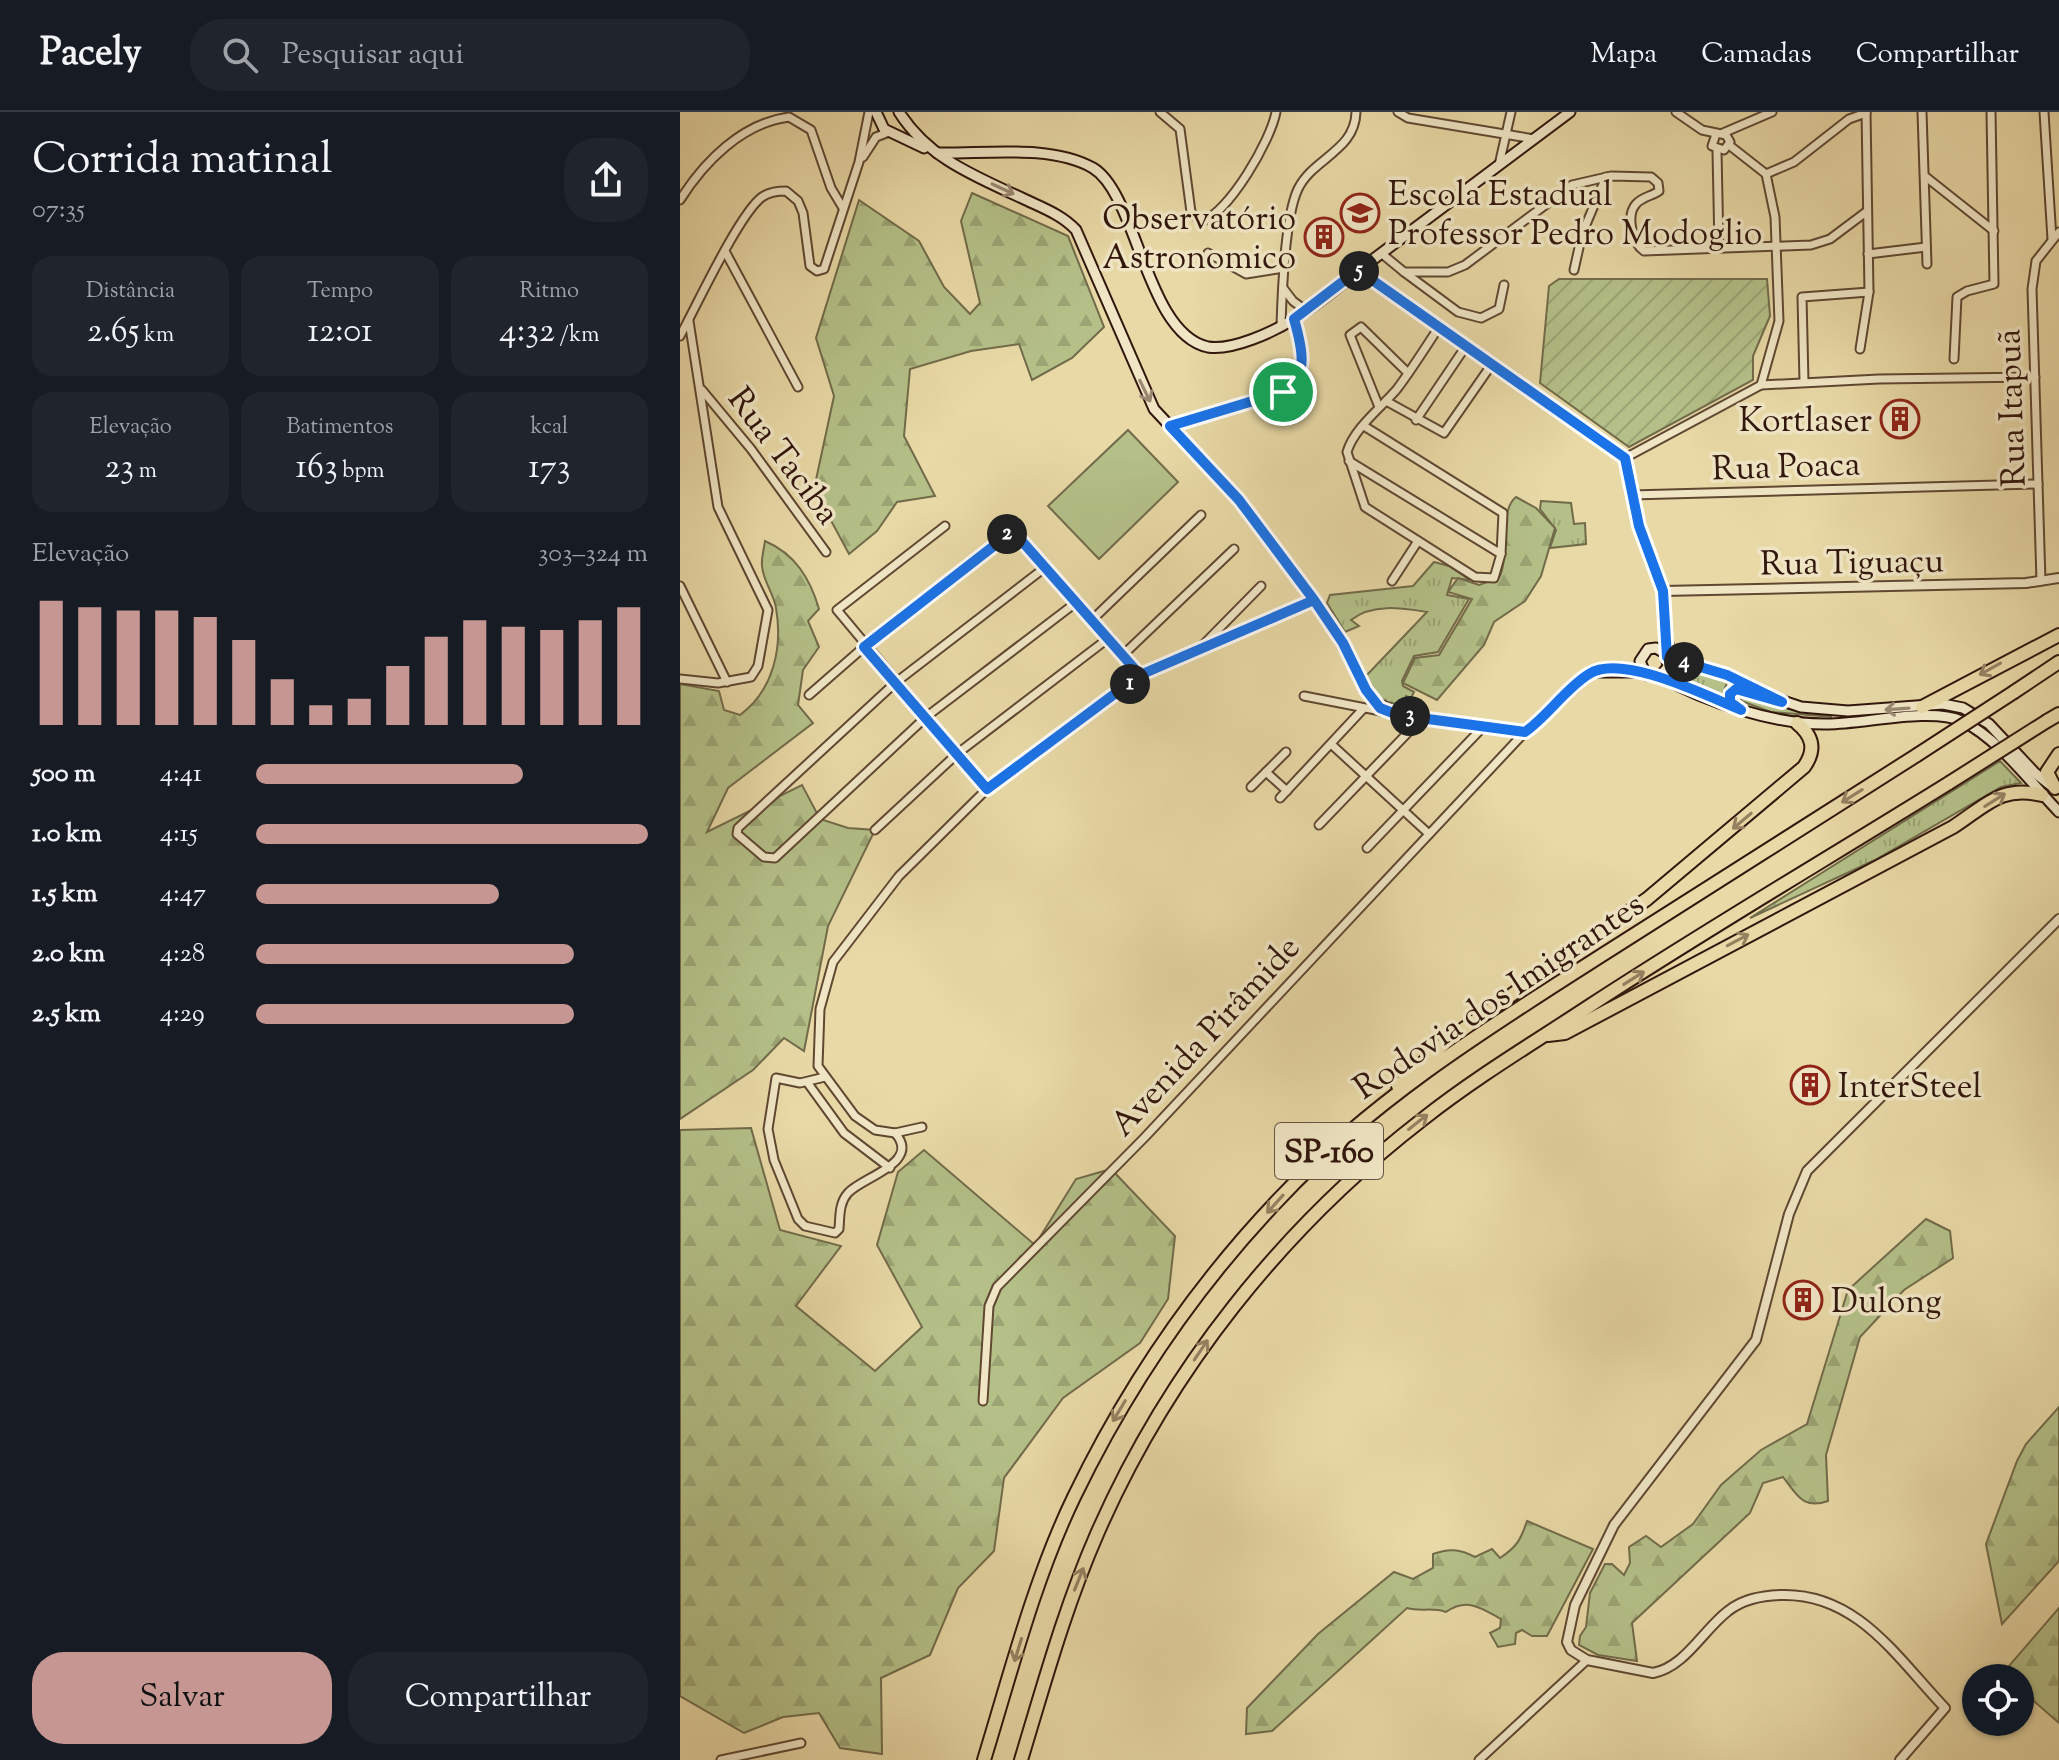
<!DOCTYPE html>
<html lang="pt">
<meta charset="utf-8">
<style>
:root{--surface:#171b24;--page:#20242c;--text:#f1f3f6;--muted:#9ea1a6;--line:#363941;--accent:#c59692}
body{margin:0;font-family:"Sorts Mill Goudy",serif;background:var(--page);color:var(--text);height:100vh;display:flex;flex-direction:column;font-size:30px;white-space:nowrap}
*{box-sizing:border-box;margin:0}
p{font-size:26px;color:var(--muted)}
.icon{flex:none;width:44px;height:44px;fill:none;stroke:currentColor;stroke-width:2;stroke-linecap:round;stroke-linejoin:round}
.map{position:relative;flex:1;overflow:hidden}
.sheet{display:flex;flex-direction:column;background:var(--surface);width:680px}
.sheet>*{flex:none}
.fabs{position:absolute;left:1282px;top:1552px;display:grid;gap:16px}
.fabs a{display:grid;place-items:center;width:72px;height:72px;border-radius:50%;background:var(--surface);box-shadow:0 2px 6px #0004;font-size:40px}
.pin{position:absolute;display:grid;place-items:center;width:68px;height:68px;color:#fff;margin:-34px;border:4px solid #fff;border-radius:50%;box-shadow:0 2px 8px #0007}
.km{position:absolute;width:40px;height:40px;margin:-20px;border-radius:50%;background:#222;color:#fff;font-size:22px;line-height:40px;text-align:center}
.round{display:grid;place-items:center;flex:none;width:84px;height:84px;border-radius:32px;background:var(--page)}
.head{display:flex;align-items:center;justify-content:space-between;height:136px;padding:0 32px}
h1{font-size:44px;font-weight:600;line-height:60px}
.figures{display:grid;grid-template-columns:repeat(3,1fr);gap:12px;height:136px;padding:8px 32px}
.figures div{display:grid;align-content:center;border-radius:20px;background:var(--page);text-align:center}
.figures b{font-size:34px;font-weight:600}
.figures small{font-size:22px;font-weight:400}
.figures p{font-size:22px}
.chart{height:224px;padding:16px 32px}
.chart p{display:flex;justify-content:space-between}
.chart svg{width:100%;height:144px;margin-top:8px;stroke:var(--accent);stroke-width:6}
.cta{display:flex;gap:16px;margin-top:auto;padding:16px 32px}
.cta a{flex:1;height:92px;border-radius:32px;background:var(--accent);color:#111;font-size:32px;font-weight:600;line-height:92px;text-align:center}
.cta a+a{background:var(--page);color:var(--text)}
ul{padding:0 32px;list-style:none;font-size:26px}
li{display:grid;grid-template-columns:128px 96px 1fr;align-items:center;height:60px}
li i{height:20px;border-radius:10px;background:var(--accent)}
header{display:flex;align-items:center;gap:48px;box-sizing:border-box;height:112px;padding:0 40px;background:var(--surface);border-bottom:2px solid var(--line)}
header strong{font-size:38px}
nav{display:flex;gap:44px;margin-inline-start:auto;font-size:28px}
.search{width:560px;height:72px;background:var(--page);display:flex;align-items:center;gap:20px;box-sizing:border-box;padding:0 28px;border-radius:32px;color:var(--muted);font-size:30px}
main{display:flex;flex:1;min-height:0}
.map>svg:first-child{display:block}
.grass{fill:url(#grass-tufts);stroke:#726b4a;stroke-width:2}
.forest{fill:url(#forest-firs);stroke:#726b4a;stroke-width:2}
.park{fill:#b4c088;stroke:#726b4a;stroke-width:2}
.garden{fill:url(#garden-furrows);stroke:#726b4a;stroke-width:2}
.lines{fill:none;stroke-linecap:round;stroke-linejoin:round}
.minor-casing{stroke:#5f4732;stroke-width:11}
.tertiary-casing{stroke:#5f4732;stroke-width:12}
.secondary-casing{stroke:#31160c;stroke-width:13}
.motorway-casing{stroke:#31160c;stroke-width:16}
.minor{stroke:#f0e6c5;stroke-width:7}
.tertiary{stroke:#f0e6c5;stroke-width:8}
.secondary{stroke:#f0e6c5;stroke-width:9}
.motorway{stroke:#e8d9a6;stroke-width:12}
.motorway-bridge-casing{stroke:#31160c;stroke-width:16;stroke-linecap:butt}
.motorway-bridge{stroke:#e8d9a6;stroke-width:12}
.oneway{stroke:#9a8872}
.oneway2{stroke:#968161}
.route-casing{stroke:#fff;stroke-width:16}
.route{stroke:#1a73e8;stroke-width:10}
.labels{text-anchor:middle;stroke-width:7;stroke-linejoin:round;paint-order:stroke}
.shield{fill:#f0e6c5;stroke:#6a5444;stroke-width:2}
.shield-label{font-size:32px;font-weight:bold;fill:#31160c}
.poi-label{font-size:34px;fill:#31160c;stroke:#f0e6c5;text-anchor:start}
.street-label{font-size:34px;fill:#31160c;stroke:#f0e6c5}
</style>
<header>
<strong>Pacely</strong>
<div class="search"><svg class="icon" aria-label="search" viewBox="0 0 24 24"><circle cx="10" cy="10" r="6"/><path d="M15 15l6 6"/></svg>Pesquisar aqui</div>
<nav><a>Mapa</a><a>Camadas</a><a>Compartilhar</a></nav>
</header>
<main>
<section class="sheet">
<div class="head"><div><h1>Corrida matinal</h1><p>07:35</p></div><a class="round"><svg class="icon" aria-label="share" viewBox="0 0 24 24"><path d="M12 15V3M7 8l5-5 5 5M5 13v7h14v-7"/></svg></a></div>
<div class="figures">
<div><p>Distância</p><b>2.65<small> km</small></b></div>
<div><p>Tempo</p><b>12:01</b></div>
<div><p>Ritmo</p><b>4:32<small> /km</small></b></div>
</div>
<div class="figures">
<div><p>Elevação</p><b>23<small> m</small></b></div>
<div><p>Batimentos</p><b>163<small> bpm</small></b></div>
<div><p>kcal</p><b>173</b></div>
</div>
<div class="chart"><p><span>Elevação</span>303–324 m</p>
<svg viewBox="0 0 160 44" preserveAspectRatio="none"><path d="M5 44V6M15 44V8M25 44V9M35 44V9M45 44V11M55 44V18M65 44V30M75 44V38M85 44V36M95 44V26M105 44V17M115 44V12M125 44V14M135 44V15M145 44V12M155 44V8"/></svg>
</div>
<ul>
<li><b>500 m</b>4:41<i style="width:68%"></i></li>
<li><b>1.0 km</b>4:15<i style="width:100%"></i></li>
<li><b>1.5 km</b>4:47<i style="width:62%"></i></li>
<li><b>2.0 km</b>4:28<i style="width:81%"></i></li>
<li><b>2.5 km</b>4:29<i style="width:81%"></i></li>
</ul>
<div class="cta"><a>Salvar</a><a>Compartilhar</a></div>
</section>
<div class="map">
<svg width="1379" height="1648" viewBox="0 0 1379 1648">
<defs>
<pattern id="grass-tufts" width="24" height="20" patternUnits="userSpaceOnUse" patternTransform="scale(2)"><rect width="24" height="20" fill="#b4c088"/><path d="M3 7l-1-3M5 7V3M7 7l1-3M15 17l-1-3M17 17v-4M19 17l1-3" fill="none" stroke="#9ba474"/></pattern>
<pattern id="forest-firs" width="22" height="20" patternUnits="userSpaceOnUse" patternTransform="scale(2)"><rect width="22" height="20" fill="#b4c088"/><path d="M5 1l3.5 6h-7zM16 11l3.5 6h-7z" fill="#9ba474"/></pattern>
<pattern id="garden-furrows" width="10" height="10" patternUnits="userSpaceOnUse" patternTransform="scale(2)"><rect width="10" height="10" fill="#b4c088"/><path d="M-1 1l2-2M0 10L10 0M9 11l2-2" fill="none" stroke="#9ba474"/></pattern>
</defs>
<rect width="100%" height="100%" fill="#e8d9a6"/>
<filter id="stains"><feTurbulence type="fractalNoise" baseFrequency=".0025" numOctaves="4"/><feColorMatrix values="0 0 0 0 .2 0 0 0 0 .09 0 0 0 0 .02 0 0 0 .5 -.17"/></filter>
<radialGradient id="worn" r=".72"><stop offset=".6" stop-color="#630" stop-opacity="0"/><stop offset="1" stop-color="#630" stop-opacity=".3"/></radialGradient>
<g class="grass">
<polygon points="861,389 891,391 894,412 905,411 906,432 870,436 876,418 860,397"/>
<path d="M754,450L769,454L790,468L772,466L767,483L789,487L758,540L734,544L722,569L723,574L734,580L731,586L726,584L723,593L701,589L686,564L747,500C722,496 692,491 671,508L679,514L665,520L647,491L650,483L733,474Z"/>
<polygon points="997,555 1048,568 1041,586 995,563"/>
<polygon points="1062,582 1095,594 1152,605 1091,600 1061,589"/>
<polygon points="1320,649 1341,671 1321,675 1195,748 1070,806"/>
</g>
<g class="forest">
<polygon points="292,81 388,124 424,215 392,246 352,268 339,232 291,239 230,257 224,324 255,384 217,390 197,419 169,442 134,377 154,284 136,226 179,88 239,129 264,175 290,202 300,191 281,109"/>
<path d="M836,385L856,396L875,416L861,464L845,489L814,510L804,533L757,588L723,571L735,546L759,543L792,487L768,480L778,466L799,473L819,466C830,446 818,399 836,385Z"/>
<path d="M85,429C115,442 130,466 139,497L128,509L139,535L123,558L118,593L133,611L48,676L27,720L122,673L140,707L168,716L195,718L148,814L124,939L104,926L73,958L0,1007V572L39,579L44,598L60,603C93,579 103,536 96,496C94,482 83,469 82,454C81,447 84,437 85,429Z"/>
<polygon points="71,1016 100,1118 161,1134 116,1194 195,1259 242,1215 197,1133 218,1060 244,1038 355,1133 396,1067 431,1057 495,1124 488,1187 460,1231 383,1286 324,1366 314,1439 278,1476 250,1543 201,1566 202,1642 160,1636 139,1601 103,1605 64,1621 0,1584 0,1018"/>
<path d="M1246,1107L1270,1119L1273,1146L1224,1178L1180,1225L1146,1343L1148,1389C1123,1398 1117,1383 1103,1365L1083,1371L1070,1401L952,1511L957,1549L918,1543L899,1533L900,1524L906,1515L910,1481L925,1452H932L944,1463L950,1451L949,1435L966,1424L981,1435L1013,1412L1041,1373L1081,1338L1127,1312L1168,1178Z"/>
<polygon points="1379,1295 1379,1449 1322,1512 1306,1432 1337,1349 1346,1332"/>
<path d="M847,1409L913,1437L867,1524H852L842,1518L836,1521L835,1532L818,1535L810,1521L820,1516L821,1507C801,1496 787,1485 766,1500C752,1495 741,1500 727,1496L592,1619L566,1622L567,1596L638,1522L714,1460L733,1467L753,1456V1442C769,1436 780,1437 795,1445L812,1437L820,1446C837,1435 841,1427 847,1409Z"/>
<polygon points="1379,1496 1379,1611 1340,1577 1340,1566 1327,1566 1322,1562"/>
</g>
<polygon class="park" points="448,318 498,370 419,447 368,394"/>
<polygon class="garden" points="879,167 1087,167 1090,204 1073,244 1073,268 949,335 860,271 869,174"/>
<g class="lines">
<defs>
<g id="minor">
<path d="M480,0L500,17L511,100L521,110C549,101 591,28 596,0"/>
<polyline points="718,0 728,6 854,27"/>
<polyline points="996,0 1022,18 1046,23 1050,30 1044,38 1032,34 1036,22"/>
<polyline points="1242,0 1247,152"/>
<polyline points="1364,0 1372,127"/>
<polyline points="1043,21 1092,0"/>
<polyline points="1037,39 1039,136"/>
<polyline points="183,45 196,25 209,20"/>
<polyline points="819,53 831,0"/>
<polyline points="1086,62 1114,50 1169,7 1186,1"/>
<polyline points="1246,65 1314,119"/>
<path d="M0,88C24,50 62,11 109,5L131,18L151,76L163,96"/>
<polyline points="46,141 118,275"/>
<polyline points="528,141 566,162 604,156"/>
<path d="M701,141L724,160H768L785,153L892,73L931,64L971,65L978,71L979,79C972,84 962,85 956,92C946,103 952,131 964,139L1131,133L1150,127L1186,100"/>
<polyline points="1188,142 1246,135"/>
<polyline points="894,158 902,122 926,65"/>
<polyline points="724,160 778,200 801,206 819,197 824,173"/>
<polyline points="603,176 613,189 625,198"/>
<path d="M601,213C602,181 605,104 618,77C633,46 675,39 676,0"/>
<path d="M0,224C16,195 59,102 82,85C89,80 98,79 106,79L118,89L123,101L130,154L137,159L144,157L179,50L189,0"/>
<polyline points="1180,237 1189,180"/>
<polyline points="1274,247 1277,185 1287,179 1314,172 1311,0"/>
<polyline points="1124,270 1122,185 1189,180 1186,0"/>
<polyline points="1081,273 1199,267 1355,265"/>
<polyline points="22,278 71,337 146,440"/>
<polyline points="706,289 764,321 812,252"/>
<polyline points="699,295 670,223 681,215 728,261"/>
<polyline points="736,308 786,234"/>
<path d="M684,314L823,401L821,442L814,466L795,465L685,395L667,340C674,316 701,296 717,277C732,257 745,236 759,215"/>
<polyline points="945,346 1081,273 1099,209 1095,105 1086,62 1049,33"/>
<polyline points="669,349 821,442"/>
<polyline points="951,383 1358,372"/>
<polyline points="265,414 157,498 307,677"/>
<polyline points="367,454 215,571 58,716 57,722 84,745 95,746 246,605 398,489"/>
<polyline points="712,469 738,429"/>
<polyline points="1361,469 1352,177 1356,149 1379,120"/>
<polyline points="0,474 47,570"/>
<polyline points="413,507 521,403"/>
<polyline points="517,539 581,474"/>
<polyline points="444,542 554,437"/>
<polyline points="0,567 38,571 71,565 78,554 88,498 38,395 9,209"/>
<polyline points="129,583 184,535 333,419 460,563"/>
<polyline points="624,584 711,601"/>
<polyline points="651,632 749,722"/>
<polyline points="586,660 607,679"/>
<polyline points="571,675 606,640"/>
<polyline points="600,686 683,597"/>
<polyline points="639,713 743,605"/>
<polyline points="195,718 278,641 430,525"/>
<polyline points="687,736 804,614"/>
<path d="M145,965L120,971L96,966L88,1017L94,1048L118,1107L125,1114L155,1121L159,1117C160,1104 159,1091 168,1081C182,1065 242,1051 215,1021"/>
<polyline points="127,970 164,1021 210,1056"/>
<polyline points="242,1015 215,1021 195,1018 175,1004 138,954 140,897 153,850 219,764 307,677 460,563 634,488"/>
<polyline points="303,1289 309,1194 317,1175 465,1025 845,620"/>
<polyline points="41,1648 121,1631"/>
<polyline points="799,1648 907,1548"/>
</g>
<g id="tertiary">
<polyline points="678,158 945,346 959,414 983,479 984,515 989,533 986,542"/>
<polyline points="983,479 1346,471 1379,466"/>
<path d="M1220,1648L1265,1596C1217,1546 1177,1480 1100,1483C1081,1484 1063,1487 1048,1499C1023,1518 1005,1555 973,1561L907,1548L891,1538L887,1530L895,1493L934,1413L1076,1228L1109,1102L1127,1059L1379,807"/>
</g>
<g id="secondary">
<polyline points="196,0 204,17 244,36"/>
<path d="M219,0C249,47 295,64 344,87C363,96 382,103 396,118L474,297L559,388L647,504L692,588L718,603L845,620L911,560H964"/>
<path d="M257,41C304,42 371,32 413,56C457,82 466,222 528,235C552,239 593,220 614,207C641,191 666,168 691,149C758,99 824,49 890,0"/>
<path d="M490,314L612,276C629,256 621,229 614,207"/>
<polyline points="987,545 1047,563 1088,584 1121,595 1168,599 1263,592 1283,596 1309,612 1355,661 1374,676"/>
<path d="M980,564L988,555L986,542L976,536L968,537L960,549L966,563L980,564C1026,590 1095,613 1148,612C1184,612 1250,595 1282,609C1318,626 1351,671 1379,700"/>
<polyline points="1057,595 1050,590 1053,579 1060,576 1072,580"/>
</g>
<g id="motorway">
<polyline points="1334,580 1379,550"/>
<polyline points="1242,595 1379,523"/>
<polyline points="1367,609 1379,602"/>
<polyline points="1375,676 1367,660 1379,642"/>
<path d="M868,923L885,921L1273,715C1307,693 1321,673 1362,683"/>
<path d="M718,974L768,928L967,787L1124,655C1136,638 1133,624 1117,611"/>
<path d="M304,1648C331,1560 354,1468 394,1385C447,1275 516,1174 600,1086C695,985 814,912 930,838C1032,773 1135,708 1237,643"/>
<path d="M341,1648C364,1572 385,1495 417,1422C488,1259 603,1115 743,1007C796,965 855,930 911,893C1029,816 1150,745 1269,671"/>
</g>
</defs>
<use href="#minor" class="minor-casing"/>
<use href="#tertiary" class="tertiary-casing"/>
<use href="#secondary" class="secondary-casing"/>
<use href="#motorway" class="motorway-casing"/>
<use href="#minor" class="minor"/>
<use href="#tertiary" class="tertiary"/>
<use href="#secondary" class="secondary"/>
<use href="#motorway" class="motorway"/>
<defs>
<g id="motorway-bridge">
<polyline points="1237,643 1334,580"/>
<polyline points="1269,671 1367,609"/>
</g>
</defs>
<use href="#motorway-bridge" class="motorway-bridge-casing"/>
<use href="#motorway-bridge" class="motorway-bridge"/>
</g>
<defs><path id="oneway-shaft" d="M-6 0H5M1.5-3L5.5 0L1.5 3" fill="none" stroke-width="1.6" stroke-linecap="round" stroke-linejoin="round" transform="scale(2)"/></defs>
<g class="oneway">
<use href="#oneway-shaft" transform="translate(323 77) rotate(25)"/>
<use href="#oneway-shaft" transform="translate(465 279) rotate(64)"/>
<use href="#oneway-shaft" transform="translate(1217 597) rotate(176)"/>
</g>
<g class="oneway2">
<use href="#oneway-shaft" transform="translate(1310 557) rotate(151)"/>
<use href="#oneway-shaft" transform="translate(1172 684) rotate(148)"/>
<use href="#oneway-shaft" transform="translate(1315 688) rotate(-32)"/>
<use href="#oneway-shaft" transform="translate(1062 709) rotate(140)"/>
<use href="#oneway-shaft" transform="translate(1058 828) rotate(-28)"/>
<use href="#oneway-shaft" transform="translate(954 866) rotate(-32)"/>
<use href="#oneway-shaft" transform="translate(738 1010) rotate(-38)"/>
<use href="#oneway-shaft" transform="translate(595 1092) rotate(132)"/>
<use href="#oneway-shaft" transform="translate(521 1238) rotate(-56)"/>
<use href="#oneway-shaft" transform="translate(439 1299) rotate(121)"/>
<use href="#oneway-shaft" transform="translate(399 1467) rotate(-68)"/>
<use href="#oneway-shaft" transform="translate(338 1538) rotate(107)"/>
</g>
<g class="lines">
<defs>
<path id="route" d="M603,280L490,314L559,388L634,488L460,563L307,677L184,535L333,419L460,563L634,488L663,531L686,578L700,596L718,603L845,620C868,604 885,577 909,562C942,541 1027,584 1061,598L1050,590V582L1056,577L1102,590L1047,563L987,545L983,479L959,414L945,346L678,158L614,207C621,232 631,265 603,280"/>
</defs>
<use href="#route" class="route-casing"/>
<use href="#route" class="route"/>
</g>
<defs>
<symbol id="school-ring" viewBox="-11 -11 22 22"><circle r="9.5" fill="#f0e6c5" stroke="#8f2418" stroke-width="1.5"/><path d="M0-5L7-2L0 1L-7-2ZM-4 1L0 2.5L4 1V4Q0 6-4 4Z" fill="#8f2418"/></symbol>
<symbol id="building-ring" viewBox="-11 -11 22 22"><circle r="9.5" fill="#f0e6c5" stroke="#8f2418" stroke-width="1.5"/><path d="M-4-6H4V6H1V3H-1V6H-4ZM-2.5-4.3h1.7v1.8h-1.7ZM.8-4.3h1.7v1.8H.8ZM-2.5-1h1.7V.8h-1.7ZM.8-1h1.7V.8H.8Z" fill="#8f2418"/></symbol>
</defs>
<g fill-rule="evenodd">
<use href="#school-ring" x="658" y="79" width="44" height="44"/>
<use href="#building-ring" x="622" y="103" width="44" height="44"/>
<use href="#building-ring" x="1198" y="285" width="44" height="44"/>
<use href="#building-ring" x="1108" y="951" width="44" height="44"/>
<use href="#building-ring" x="1101" y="1166" width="44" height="44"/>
</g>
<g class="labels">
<rect class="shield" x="595" y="1011" width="108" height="56" rx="6"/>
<g class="shield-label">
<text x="649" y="1050">SP-160</text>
</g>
<g class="poi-label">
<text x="708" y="93">Escola Estadual<tspan x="708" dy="39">Professor Pedro Modoglio</tspan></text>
<text x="616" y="117" text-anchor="end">Observatório<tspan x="616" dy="39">Astronomico</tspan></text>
<text x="1192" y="319" text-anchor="end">Kortlaser</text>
<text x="1158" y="985">InterSteel</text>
<text x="1151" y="1200">Dulong</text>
</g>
<g class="street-label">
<text transform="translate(1330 296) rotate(-92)" y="12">Rua Itapuã</text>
<text transform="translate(105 343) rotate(53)" y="12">Rua Taciba</text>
<text transform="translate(1106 353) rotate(-2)" y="12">Rua Poaca</text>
<text transform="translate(1172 449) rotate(-1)" y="12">Rua Tiguaçu</text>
<text transform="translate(818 883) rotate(-34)" y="12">Rodovia dos Imigrantes</text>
<text transform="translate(524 923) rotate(-47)" y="12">Avenida Pirâmide</text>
</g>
</g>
<rect width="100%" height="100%" filter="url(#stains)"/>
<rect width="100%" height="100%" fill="url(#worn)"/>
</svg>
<div class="fabs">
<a><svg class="icon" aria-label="locate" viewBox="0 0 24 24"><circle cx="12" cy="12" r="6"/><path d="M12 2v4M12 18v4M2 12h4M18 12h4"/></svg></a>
</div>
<div class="pin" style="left:603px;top:280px;background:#1e9e55"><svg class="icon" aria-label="arrive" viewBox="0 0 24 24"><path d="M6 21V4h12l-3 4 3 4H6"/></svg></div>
<b class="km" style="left:450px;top:572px">1</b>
<b class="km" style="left:327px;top:422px">2</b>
<b class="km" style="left:730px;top:604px">3</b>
<b class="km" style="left:1004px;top:550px">4</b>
<b class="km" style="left:679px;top:159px">5</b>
</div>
</main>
